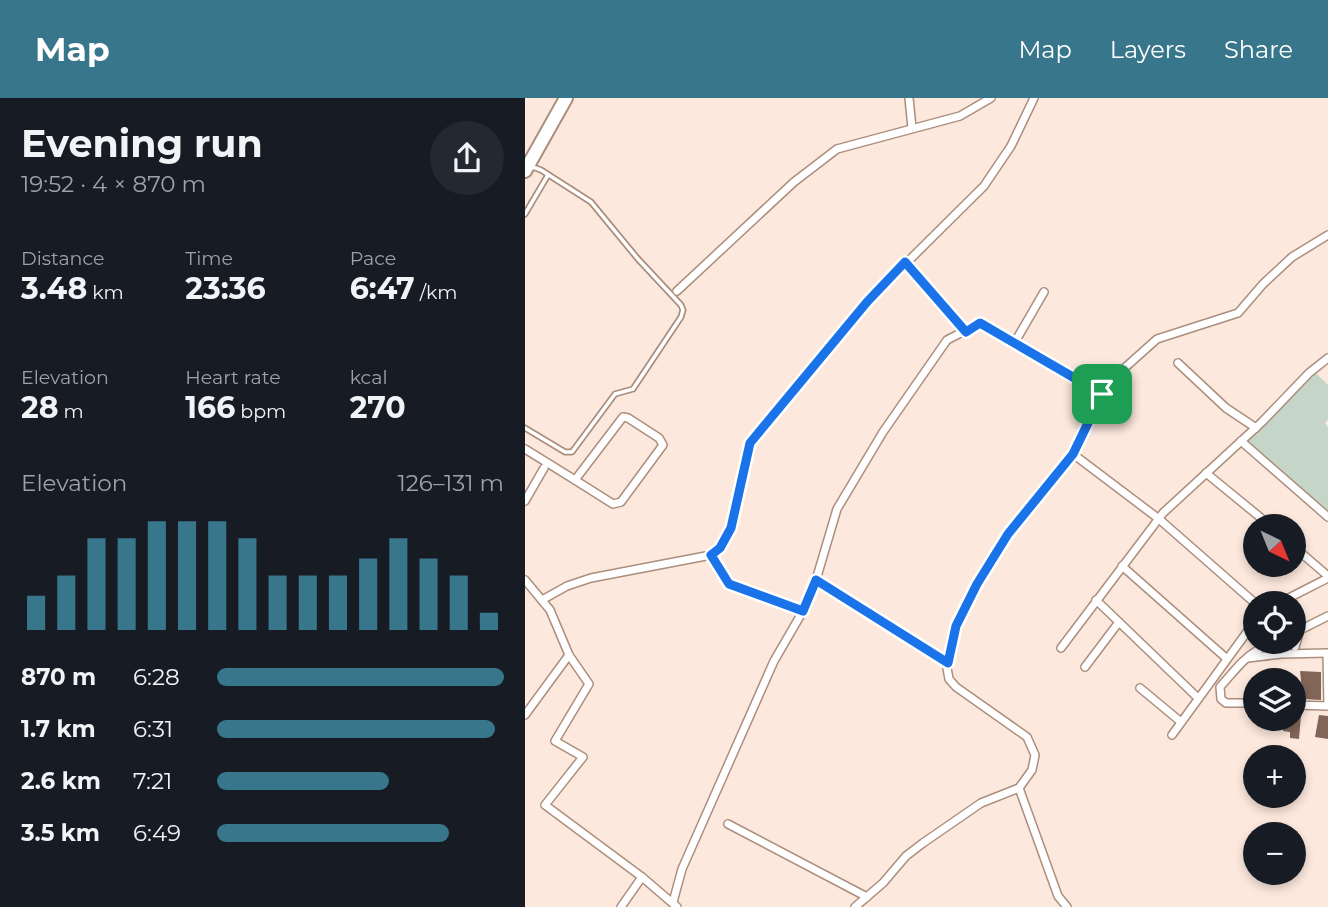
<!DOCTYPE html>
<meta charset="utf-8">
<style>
:root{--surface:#171b24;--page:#242831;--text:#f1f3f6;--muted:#9ea1a6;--accent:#37768b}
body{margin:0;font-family:Montserrat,sans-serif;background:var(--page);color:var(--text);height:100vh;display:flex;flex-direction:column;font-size:26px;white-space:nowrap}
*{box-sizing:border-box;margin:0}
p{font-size:23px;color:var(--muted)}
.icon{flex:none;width:38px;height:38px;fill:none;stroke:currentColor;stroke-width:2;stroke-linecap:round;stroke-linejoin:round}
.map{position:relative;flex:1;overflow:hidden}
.drawer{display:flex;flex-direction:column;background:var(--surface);width:525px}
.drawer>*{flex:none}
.needle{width:46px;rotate:137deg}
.buttons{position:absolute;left:718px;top:416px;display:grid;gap:14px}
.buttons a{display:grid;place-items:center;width:63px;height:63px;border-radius:50%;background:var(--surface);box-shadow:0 4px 10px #0003;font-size:35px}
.pin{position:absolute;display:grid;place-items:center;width:60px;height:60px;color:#fff;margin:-30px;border-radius:14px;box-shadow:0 4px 10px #0006}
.round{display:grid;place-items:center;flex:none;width:74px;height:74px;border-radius:37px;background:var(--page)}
.headline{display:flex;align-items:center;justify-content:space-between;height:119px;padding:0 21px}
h1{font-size:38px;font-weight:700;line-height:52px}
.metrics{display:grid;grid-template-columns:repeat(3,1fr);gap:10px;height:119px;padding:7px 21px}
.metrics div{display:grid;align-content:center}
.metrics b{font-size:30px;font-weight:700}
.metrics small{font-size:19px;font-weight:400}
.metrics p{font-size:19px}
.chart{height:196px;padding:14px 21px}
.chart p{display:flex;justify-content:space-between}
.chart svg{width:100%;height:126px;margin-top:7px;stroke:var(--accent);stroke-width:6}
ul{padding:0 21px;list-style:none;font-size:23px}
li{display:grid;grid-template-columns:112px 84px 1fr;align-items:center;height:52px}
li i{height:18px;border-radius:9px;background:var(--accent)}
header{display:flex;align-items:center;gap:42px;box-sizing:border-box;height:98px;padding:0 35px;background:var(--accent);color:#fff}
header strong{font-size:33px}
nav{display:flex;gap:38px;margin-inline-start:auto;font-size:24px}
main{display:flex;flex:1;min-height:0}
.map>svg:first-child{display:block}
.green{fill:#c5d5c7}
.building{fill:#816557}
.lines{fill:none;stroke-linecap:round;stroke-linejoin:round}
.service-casing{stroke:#ac8e7d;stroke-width:7}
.minor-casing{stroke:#ac8e7d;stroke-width:10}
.trunk-casing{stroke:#ac8e7d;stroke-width:16}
.service{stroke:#fff;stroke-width:3.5}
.minor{stroke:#fff;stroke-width:7}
.trunk{stroke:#fff;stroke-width:12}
.route-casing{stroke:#fff;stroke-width:14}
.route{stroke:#1a73e8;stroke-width:9}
</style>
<header>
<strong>Map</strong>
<nav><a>Map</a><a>Layers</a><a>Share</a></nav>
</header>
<main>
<section class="drawer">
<div class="headline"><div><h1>Evening run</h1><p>19:52 · 4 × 870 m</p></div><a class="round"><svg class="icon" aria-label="share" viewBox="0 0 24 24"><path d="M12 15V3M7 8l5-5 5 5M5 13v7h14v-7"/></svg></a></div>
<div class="metrics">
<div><p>Distance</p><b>3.48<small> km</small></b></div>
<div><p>Time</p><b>23:36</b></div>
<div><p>Pace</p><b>6:47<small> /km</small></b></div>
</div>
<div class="metrics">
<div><p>Elevation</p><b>28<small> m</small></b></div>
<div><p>Heart rate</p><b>166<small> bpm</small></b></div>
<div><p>kcal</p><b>270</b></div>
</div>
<div class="chart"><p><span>Elevation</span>126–131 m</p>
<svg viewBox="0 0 160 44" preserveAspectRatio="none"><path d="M5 44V32M15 44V25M25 44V12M35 44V12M45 44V6M55 44V6M65 44V6M75 44V12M85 44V25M95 44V25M105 44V25M115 44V19M125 44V12M135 44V19M145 44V25M155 44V38"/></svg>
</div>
<ul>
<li><b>870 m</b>6:28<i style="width:100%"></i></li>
<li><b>1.7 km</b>6:31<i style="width:97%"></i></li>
<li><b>2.6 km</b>7:21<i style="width:60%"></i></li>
<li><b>3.5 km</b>6:49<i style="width:81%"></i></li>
</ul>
</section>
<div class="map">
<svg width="803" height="809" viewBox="0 0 803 809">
<rect width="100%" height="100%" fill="#fce8dd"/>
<polygon class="green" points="791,275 803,287 803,322 800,325 803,329 803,418 721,344"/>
<g class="building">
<polygon points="775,573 796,574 796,602 778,601"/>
<polygon points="768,617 776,618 774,641 765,640 765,634 758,633 759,621 768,621"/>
<polygon points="794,617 803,618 803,641 790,639"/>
</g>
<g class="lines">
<defs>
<g id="service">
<polyline points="0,116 23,77"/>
<polyline points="0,330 40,354 47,354 90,296 108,291 156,219 158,212 156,207 113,161 66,104 16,72 5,68"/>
</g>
<g id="minor">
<polyline points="384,0 387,30"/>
<polyline points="380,164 441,234"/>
<polyline points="152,193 269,84 312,51 435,18 466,0"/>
<polyline points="490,244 519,194"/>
<polyline points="653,265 701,310 731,330"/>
<polygon points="98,319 103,320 134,340 138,347 96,404 88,406 50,382"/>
<polyline points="716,343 803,419"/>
<polyline points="0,351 50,382"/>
<polyline points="548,356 634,421 731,506"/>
<polyline points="681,375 747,429"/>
<polyline points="0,403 19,370"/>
<polyline points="768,448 803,478"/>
<polyline points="186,457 204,486 278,513"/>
<polyline points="597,468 701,560"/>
<polyline points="0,482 25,512 44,557 64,586 30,643 58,659 20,707 117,779 152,809"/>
<polyline points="291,482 423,565"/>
<polyline points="17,502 42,488 66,480 186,457 195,450 206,430 225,345 342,204 459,88 486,48 509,0"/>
<polyline points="571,502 673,600"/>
<polyline points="752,506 803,480"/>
<polyline points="770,549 775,532 803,518"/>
<polyline points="536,550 638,415 737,324 784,275 803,260"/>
<polyline points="802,556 803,608"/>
<polyline points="723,560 756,556 803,555"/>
<polyline points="560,569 594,524"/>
<polyline points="615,590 656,624"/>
<path d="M730,605H701L696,601L695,589C721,560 728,545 770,545"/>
<polyline points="768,607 803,608"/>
<polyline points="0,617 44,557"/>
<polyline points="647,637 730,523"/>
<polyline points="494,690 533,798 542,809"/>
<polyline points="203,726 342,799"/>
<polyline points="148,804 157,771 249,563 278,513 291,482 312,411 358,334 422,242 455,225 577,296"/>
<polyline points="96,809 117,779"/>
<polyline points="330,809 358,785 381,758 398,745 456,705 494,690 507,672 510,657 502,639 431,589 424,581 422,570 431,528 452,486 483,436 548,356 570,307 585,283 632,241 713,215 738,186 767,159 803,137"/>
</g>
<polyline id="trunk" points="0,73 41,0"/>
</defs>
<use href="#service" class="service-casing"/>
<use href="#minor" class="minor-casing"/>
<use href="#trunk" class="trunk-casing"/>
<use href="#service" class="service"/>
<use href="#minor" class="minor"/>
<use href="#trunk" class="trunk"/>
</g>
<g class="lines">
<defs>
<polygon id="route" points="380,164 441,234 455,225 577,296 548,356 483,436 452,486 431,528 423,565 291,482 278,513 204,486 186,457 195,450 206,430 225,345 342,204"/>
</defs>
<use href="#route" class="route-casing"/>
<use href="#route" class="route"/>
</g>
</svg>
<div class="buttons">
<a><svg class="needle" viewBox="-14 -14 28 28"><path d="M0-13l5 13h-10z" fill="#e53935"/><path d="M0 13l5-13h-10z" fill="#9ea1a6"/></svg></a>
<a><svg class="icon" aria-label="locate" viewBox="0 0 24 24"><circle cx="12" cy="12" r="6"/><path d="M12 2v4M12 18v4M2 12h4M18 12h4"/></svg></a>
<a><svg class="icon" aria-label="layers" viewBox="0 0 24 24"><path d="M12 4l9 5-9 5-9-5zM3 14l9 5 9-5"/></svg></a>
<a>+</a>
<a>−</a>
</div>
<div class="pin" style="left:577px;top:296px;background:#1e9e55"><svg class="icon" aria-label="arrive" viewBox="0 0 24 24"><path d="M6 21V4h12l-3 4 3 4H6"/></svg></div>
</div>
</main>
